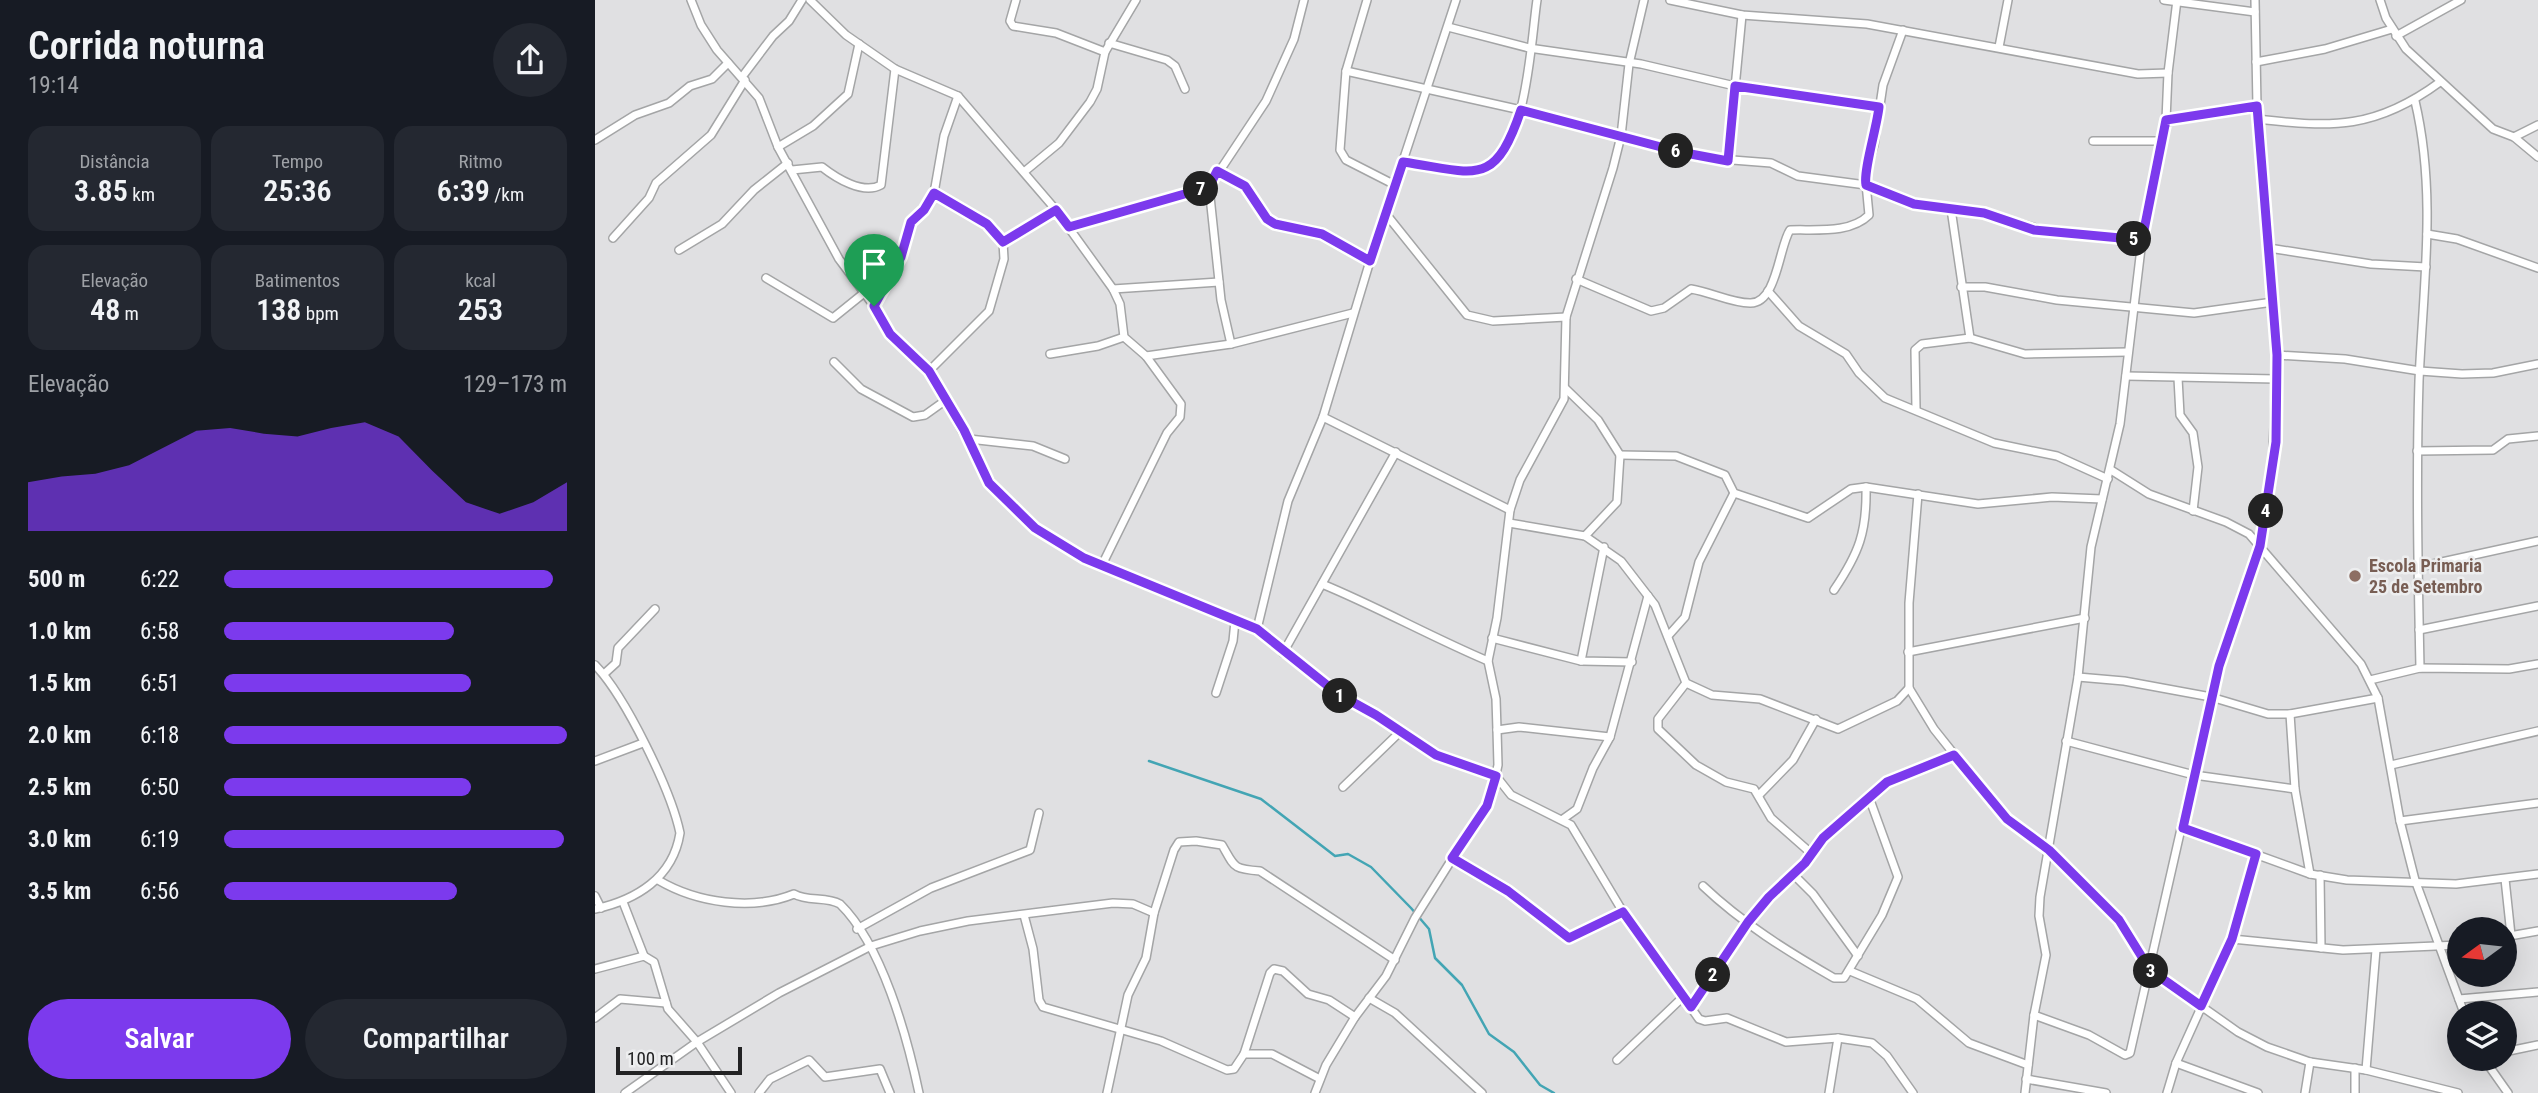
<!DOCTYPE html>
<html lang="pt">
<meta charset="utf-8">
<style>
:root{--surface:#171b24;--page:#242831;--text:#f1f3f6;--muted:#9ea1a6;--accent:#7c3aed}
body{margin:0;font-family:"Roboto Condensed",sans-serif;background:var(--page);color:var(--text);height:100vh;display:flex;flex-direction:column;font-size:26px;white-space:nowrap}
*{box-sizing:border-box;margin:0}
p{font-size:23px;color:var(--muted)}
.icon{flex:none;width:38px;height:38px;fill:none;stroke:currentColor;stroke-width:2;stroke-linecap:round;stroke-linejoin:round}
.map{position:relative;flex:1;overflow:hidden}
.details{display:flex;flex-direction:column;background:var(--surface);width:595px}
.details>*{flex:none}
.needle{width:46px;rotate:255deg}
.fabs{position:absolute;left:1852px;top:917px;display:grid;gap:14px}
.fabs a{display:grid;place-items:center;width:70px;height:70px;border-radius:50%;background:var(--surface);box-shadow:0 7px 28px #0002;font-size:35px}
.scale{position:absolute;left:21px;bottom:18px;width:126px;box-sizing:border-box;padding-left:7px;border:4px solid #232324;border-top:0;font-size:19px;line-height:24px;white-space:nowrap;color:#232324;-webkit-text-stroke:5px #edeeef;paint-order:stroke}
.pin{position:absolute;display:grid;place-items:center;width:60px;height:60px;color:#fff;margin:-72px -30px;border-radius:50% 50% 50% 0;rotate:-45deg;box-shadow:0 0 7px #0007}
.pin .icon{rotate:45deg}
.km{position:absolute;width:35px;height:35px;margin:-18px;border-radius:50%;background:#222;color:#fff;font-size:19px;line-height:35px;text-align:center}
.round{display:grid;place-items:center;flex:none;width:74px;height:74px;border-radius:37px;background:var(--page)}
.headline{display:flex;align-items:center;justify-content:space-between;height:119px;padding:0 28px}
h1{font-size:38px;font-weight:600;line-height:52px}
.metrics{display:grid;grid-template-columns:repeat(3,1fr);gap:10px;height:119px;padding:7px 28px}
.metrics div{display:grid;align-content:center;border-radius:18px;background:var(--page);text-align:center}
.metrics b{font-size:30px;font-weight:600}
.metrics small{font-size:19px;font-weight:400}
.metrics p{font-size:19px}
.chart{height:196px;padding:14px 28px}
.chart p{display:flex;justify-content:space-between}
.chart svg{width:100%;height:126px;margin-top:7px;fill:var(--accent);opacity:.7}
.primary-button{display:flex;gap:14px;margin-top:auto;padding:14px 28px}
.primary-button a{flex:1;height:80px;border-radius:42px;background:var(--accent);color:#fff;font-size:28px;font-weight:600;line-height:80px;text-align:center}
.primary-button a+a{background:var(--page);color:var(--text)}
ul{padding:0 28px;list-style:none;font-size:23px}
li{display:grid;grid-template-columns:112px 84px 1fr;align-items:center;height:52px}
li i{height:18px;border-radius:9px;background:var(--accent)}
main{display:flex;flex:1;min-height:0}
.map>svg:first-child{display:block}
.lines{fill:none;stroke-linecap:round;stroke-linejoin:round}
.stream{stroke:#43a5b4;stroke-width:2.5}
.street-casing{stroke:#a4a5a6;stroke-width:10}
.street{stroke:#fff;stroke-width:7}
.route-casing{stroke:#fff;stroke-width:14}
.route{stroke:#7c3aed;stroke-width:9}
.education-dot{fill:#8d6e63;stroke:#edeeef;stroke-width:2.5}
.labels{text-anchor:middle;stroke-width:5;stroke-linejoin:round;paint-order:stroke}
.education-label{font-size:18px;font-weight:bold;fill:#785e54;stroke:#edeeef;text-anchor:start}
</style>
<main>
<section class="details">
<div class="headline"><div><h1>Corrida noturna</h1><p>19:14</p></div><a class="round"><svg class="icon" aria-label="share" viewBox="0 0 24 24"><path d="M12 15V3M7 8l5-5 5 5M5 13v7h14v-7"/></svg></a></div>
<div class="metrics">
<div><p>Distância</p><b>3.85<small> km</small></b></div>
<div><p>Tempo</p><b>25:36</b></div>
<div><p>Ritmo</p><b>6:39<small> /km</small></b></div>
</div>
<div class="metrics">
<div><p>Elevação</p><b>48<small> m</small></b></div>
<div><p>Batimentos</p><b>138<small> bpm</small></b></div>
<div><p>kcal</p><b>253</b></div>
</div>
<div class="chart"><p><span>Elevação</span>129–173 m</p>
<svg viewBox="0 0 160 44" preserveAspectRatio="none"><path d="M0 44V27L10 25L20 24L30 21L40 15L50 9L60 8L70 10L80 11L90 8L100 6L110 11L120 23L130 34L140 38L150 34L160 27V44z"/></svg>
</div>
<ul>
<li><b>500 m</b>6:22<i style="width:96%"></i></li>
<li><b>1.0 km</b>6:58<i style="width:67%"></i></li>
<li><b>1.5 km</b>6:51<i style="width:72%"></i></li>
<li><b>2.0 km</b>6:18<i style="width:100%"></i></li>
<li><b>2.5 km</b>6:50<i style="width:72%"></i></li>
<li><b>3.0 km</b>6:19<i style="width:99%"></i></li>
<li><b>3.5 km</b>6:56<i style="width:68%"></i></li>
</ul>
<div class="primary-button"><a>Salvar</a><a>Compartilhar</a></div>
</section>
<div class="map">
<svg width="1943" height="1093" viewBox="0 0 1943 1093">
<rect width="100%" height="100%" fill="#e0e0e2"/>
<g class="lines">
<polyline class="stream" points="554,761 666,799 740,856 753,854 776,867 816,908 834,929 840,958 867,985 894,1034 919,1052 945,1085 959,1093"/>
<defs>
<g id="street">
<polyline points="96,0 106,25 122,50 164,98 183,147 244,259 279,306 295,334 334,371 400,490 440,528 474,550 662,629 743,694 781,715 841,755 901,776 916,795 976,825 1028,912 1104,1019 1110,1021 1132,1018 1191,1042 1243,1038 1277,1043 1292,1056 1318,1093"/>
<polyline points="215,0 251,35 300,69 363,96 461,210 518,289 525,304 529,337 551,356 586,404 585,417 572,433 507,565"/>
<polyline points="421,0 415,21 418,26 461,33 510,52"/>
<polyline points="772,0 751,71 745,150 751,160 800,185"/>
<polyline points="1075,0 1147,15 1272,24 1543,74 1573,73"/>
<polyline points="1569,0 1660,12"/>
<polyline points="1785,0 1791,18 1811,49 1898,129 1919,137 1943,157"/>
<polyline points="853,27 934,48 1046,64 1140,86 1284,107"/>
<polyline points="1801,36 1866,0"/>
<polyline points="514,43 572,60 580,66 590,89"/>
<polyline points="1404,47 1413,0"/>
<polyline points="1661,62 1730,49 1797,29"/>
<polyline points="751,71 926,110 1112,158 1176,163 1203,176 1271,185 1331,207 1389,213 1458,233 1547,240"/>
<polyline points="147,77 178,36 194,21 207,0"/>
<path d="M1820,101C1842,194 1828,287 1824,381C1821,476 1823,572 1825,668"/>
<path d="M1663,119C1738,128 1781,129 1845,82"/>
<polyline points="1571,120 1662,106"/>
<polyline points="1919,137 1943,125"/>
<polyline points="0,140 40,115 74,103 95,86 117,79 133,63"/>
<polyline points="1498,141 1566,141"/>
<polyline points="183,147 218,126 253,94 264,44"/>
<polyline points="1133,161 1147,15"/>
<path d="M808,162C832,165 865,176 888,169C932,155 936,39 942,0"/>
<path d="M197,170L227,167C241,178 268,195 286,185L300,69"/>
<polyline points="622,171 650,186 672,219 680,224 727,234 775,261"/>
<polyline points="429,172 464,143 495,102 502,89 510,52 541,0"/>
<polyline points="1356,209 1375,338"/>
<polyline points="791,214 872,315 898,321 971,317"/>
<polyline points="474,227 614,187"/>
<polyline points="1832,234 1862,239 1943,268"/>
<polyline points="18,238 54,198 61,183 116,135 150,80"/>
<polyline points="408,242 461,210"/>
<polyline points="1674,248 1776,264 1831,267"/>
<polyline points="84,250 127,224 159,190 193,163"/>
<polyline points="171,278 238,318 269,293"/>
<path d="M981,279L1056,311L1069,308L1096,289C1116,292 1136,303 1155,303C1182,304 1184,246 1195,230C1220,229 1255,234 1274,215L1270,173L1279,145L1288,85L1308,30"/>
<polyline points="1366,287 1390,287 1462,300 1599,313 1678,302"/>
<polyline points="518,289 624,282"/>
<polyline points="1173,291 1204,326 1251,354 1264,373 1290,398 1399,443 1462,456 1513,479"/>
<polyline points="279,306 306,257 316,222 329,210 339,193 349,136 363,96"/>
<polyline points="636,344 626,300 614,187 671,101 699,39 709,0"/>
<polyline points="455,354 503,346 529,337"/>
<polyline points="1682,355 1750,359 1825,371 1867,374 1898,373 1943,364"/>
<polyline points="551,356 636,344 758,313"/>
<polyline points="239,362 266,389 318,417 330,415 351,400"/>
<polyline points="334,371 394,311 409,259 408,242 398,228 339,193"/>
<polyline points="1531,376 1681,379"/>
<polyline points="1583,378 1585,415 1598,433 1603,467 1598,511"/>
<polyline points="970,388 1003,420 1025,455 1022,502 990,536"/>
<polyline points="1321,408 1320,350 1327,344 1375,338 1430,354 1533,352"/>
<polyline points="728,417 915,510"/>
<polyline points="374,439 438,446 470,459"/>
<polyline points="1822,451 1898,450 1913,439 1943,436"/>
<polyline points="1025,455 1081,456 1130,475 1139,493 1213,518 1256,489 1271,487 1383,504 1457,497 1507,499"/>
<polyline points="1516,470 1554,494 1631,522 1654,534 1766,664 1783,698 1805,821 1820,880 1869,1013"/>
<polyline points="914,523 990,536 1026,561 1060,605 1091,683 1117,695 1165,699 1243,729 1302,701 1314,688 1314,603 1323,494"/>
<polyline points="1824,567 1943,541"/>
<path d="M727,584C783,607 836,637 893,661"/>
<path d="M1239,590C1264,553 1272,532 1271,487"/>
<polyline points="662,629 693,501 728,417 775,261 861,0"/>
<polyline points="1824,630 1943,606"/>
<polyline points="1073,636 1090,617 1104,562 1139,493"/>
<polyline points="897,638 986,661 1037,662"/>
<polyline points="1313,652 1490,618"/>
<polyline points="688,653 801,452"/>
<polyline points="986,661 1009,547"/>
<path d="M0,665C30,696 76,790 85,833C78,878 41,900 0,909"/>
<polyline points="9,674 21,663 23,648 60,609"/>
<polyline points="1483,677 1529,681 1616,697 1673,714 1695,714 1783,698"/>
<polyline points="1775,680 1825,668 1914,669 1943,664"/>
<polyline points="1091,683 1063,719 1063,729 1101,765 1131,782 1159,789 1176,818 1217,854"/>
<polyline points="1314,688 1339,729 1402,808 1425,830 1454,850 1524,920 1555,970 1643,1032 1672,1047 1715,1062 1771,1070 1863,1093"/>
<polyline points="621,693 638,641 640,621"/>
<polyline points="1695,714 1700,789 1715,874"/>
<polyline points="902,730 924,727 1015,737"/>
<polyline points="1471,741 1599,775 1700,789"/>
<polyline points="0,761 48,743"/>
<polyline points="1796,765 1943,731"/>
<polyline points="748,787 806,731"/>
<polyline points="1164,795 1198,760 1221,719"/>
<polyline points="968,819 982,809 998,768 1015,737 1053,596"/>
<polyline points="1805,821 1943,803"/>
<polyline points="1588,828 1715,874 1752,880 1861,884 1943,874"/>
<polyline points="857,858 913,891 974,938 1028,912"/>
<polyline points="1198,874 1218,894 1263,956"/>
<polyline points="1725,875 1726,948"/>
<polyline points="1910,879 1916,935"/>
<path d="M63,880C102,903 157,911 199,894C213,902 231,896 245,904C287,945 312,1036 324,1093"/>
<path d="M1108,886C1147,923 1192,951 1239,978H1249L1287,915L1303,877L1275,800"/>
<polyline points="0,896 6,908"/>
<polyline points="28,902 49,956"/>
<polyline points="429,915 438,949 444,1000 448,1007 566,1041 632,1070 639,1069 649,1054 677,1054 725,1079"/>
<polyline points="262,929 336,888 435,850 444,813"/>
<polyline points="1909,937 1943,931"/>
<polyline points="1637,939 1748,950 1864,945"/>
<polyline points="0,969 49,956 59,962 73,1009 102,1042 136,1093"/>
<polyline points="1255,971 1322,999 1374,1043 1433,1065"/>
<polyline points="774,998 800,1013 887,1093"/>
<polyline points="1864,999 1943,992"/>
<polyline points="1096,1007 1153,922 1174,897 1210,863 1228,838 1292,782 1359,755"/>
<polyline points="1439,1015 1494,1035 1530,1055 1535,1053 1616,697 1633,636 1665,546 1677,476 1682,355 1662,106 1660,0"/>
<polyline points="0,1018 25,999 71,1003"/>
<polyline points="1909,1052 1943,1045"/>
<polyline points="649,1054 675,973 679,969 688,971 713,994 734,1000 760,1017"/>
<polyline points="1889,1059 1913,1093"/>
<polyline points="1022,1060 1088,997"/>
<polyline points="1581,1063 1663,1093"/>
<polyline points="1771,1070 1781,950"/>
<polyline points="1431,1079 1511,1093"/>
<polyline points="30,1093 102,1042 184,993 276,946 325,931 373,921 518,903 538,904 559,913"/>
<polyline points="164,1093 175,1079 214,1060 230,1077 285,1069 295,1093"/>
<path d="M512,1093L533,995L551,958L559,913L579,850L584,842L601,841L627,845C640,867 637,869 665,871L800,960"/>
<polyline points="720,1093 731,1065 760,1017 791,976 820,918 896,797 903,765 902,730 901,699 893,661 902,618 915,510 925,480 969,399 971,317 1018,168 1026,136 1034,64 1049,0"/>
<polyline points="1234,1093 1243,1038"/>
<polyline points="1430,1093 1439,1015 1451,955 1444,916 1445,897 1483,677 1496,547 1525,424 1547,240 1571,120 1573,73 1582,0"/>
<polyline points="1572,1093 1581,1063 1637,939 1661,854"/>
<polyline points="1710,1093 1715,1062"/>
<polyline points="1760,1093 1760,1068"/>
</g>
</defs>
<use href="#street" class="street-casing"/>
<use href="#street" class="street"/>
</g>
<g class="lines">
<defs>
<path id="route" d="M1140,86L1284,107C1282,127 1268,171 1271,185L1319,204L1389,213L1439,230L1547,240L1571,120L1662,106L1682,355L1681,442L1665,546L1624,666L1588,828L1661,854L1637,939L1606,1006L1555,970L1524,920L1454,850L1412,819L1359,755L1292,782L1228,838L1210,863L1174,897L1153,922L1096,1007L1028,912L974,938L913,891L857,858L892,806L901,776L841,755L781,715L743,694L662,629L489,558L440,528L394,483L369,430L334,371L295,334L279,306L306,257L316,222L329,210L339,193L392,224L408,242L461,210L474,227L614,187L622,171L650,186L672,219L680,224L727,234L775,261L808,162C880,172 899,190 926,110L1085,152L1133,161Z"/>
</defs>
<use href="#route" class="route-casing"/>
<use href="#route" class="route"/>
</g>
<circle class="education-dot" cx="1760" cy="576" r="7"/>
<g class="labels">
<g class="education-label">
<text x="1774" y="572">Escola Primaria<tspan x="1774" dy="21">25 de Setembro</tspan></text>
</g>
</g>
</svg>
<div class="fabs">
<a><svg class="needle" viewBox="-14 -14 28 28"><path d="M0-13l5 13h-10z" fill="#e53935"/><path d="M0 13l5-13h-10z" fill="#9ea1a6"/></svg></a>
<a><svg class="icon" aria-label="layers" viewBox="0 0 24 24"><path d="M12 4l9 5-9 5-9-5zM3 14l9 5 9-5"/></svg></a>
</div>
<div class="scale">100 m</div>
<div class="pin" style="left:279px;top:306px;background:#1e9e55"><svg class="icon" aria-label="arrive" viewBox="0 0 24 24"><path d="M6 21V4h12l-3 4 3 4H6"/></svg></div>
<b class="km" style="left:745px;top:696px">1</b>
<b class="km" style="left:1118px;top:975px">2</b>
<b class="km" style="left:1556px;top:971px">3</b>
<b class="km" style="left:1671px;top:511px">4</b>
<b class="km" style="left:1539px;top:239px">5</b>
<b class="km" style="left:1081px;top:151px">6</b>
<b class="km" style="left:606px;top:189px">7</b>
</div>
</main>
